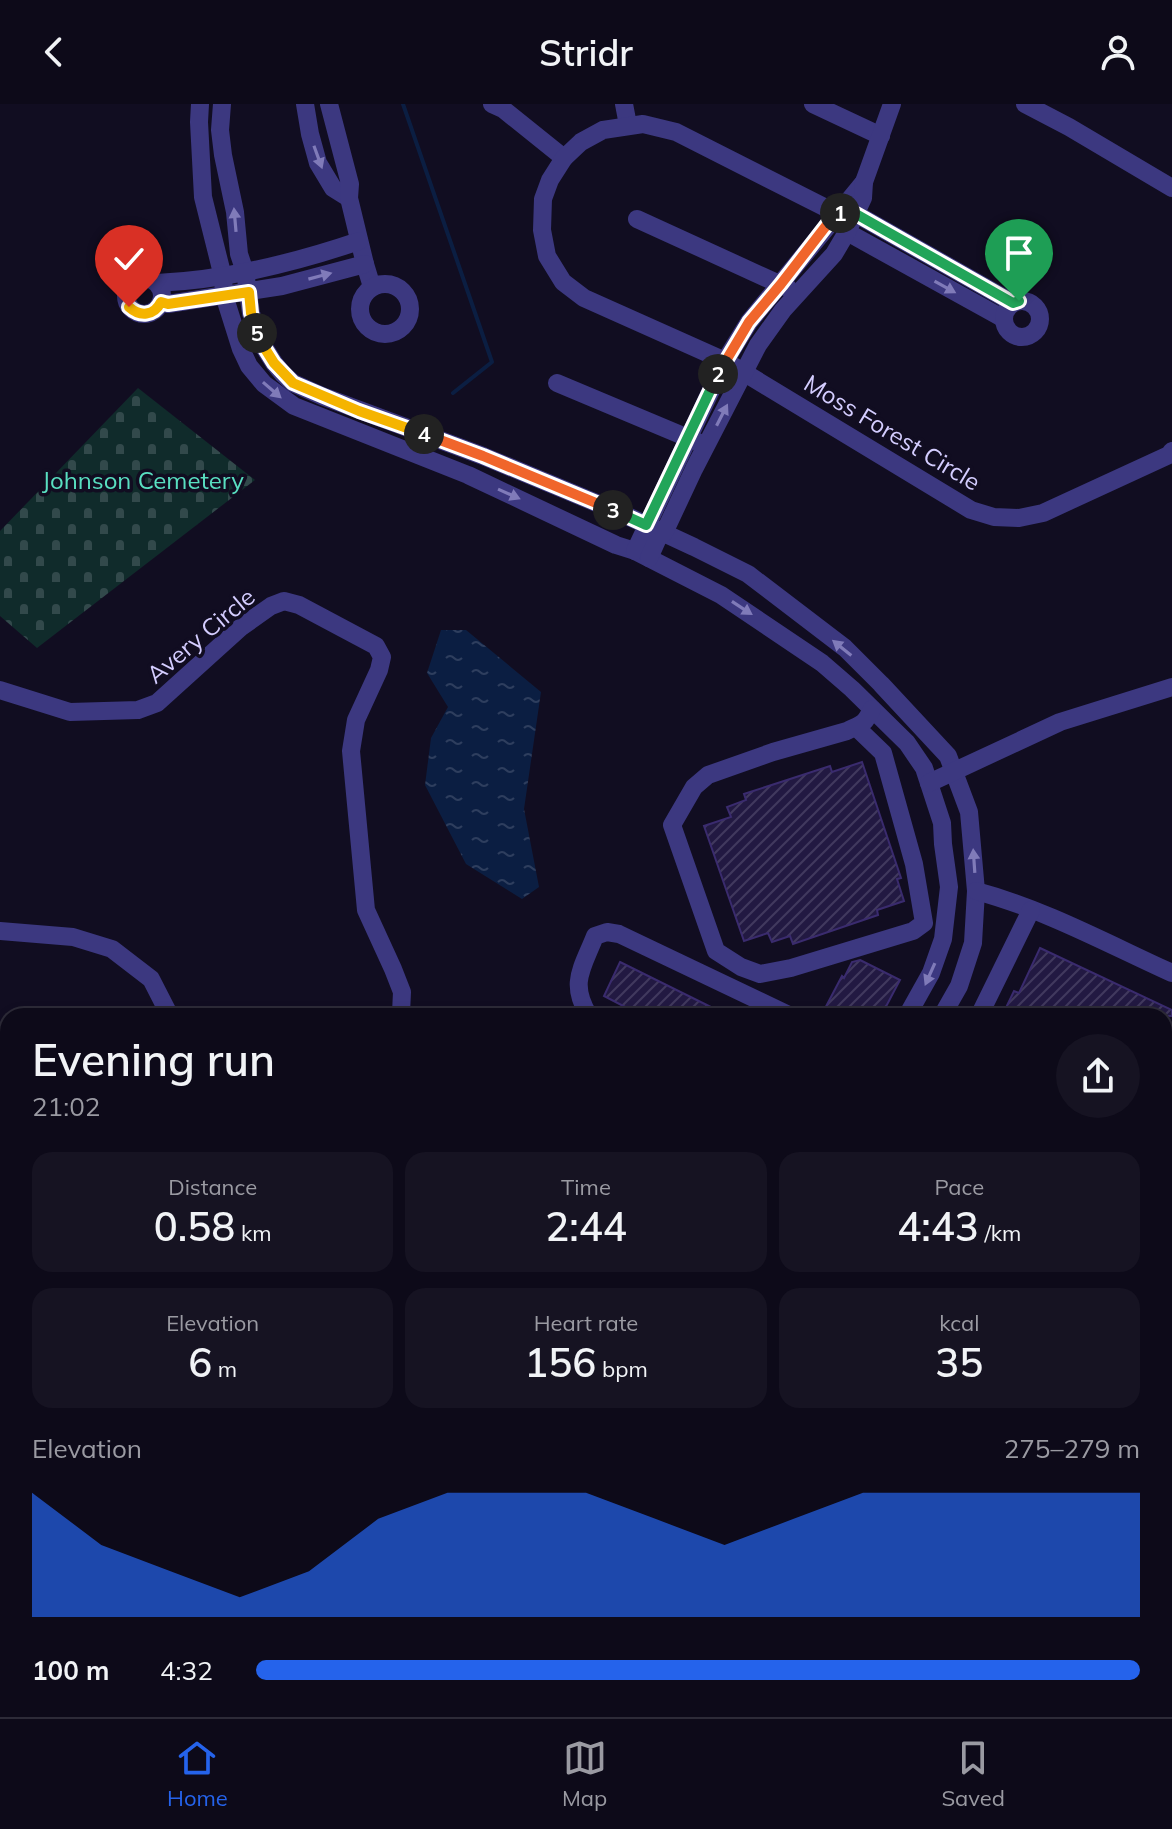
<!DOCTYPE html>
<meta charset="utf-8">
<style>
:root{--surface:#0d0a19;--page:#161322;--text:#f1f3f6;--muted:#9a9aa2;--line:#2d2b38;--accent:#2563eb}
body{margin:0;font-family:Mulish,sans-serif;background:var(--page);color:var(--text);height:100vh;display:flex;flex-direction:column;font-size:30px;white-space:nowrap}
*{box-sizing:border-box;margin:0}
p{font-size:26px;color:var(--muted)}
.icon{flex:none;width:44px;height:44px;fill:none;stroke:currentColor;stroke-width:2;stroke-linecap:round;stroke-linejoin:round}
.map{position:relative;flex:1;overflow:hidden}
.drawer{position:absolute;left:0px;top:904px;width:1172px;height:710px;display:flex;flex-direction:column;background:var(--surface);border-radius:24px 24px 0 0;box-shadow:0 4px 12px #0003,0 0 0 2px var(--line)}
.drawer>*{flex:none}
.pin{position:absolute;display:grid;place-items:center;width:68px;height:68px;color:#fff;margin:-82px -34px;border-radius:50% 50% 50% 0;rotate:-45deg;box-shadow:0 0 8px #0007}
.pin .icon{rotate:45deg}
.km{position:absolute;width:40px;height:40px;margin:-20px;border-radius:50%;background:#222;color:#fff;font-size:22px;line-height:40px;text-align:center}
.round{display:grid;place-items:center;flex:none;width:84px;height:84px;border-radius:42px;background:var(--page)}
.overview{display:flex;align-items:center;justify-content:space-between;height:136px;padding:0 32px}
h1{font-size:44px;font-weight:600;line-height:60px}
.stats{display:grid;grid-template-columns:repeat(3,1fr);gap:12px;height:136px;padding:8px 32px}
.stats div{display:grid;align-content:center;border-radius:20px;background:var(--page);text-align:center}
.stats b{font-size:40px;font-weight:600}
.stats small{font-size:22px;font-weight:400}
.stats p{font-size:22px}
.chart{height:224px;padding:16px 32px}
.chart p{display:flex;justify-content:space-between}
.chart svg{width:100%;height:144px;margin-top:8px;fill:var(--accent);opacity:.7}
ul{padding:0 32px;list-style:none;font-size:26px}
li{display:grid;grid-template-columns:128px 96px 1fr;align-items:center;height:60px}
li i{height:20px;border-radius:10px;background:var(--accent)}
header{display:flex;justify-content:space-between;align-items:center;height:104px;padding:0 32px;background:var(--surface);font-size:36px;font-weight:600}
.menu{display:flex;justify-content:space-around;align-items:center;height:112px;border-top:2px solid var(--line);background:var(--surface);font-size:22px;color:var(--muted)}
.menu a{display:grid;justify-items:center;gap:4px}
.menu .on{color:var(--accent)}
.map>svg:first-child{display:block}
.cemetery{fill:url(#cemetery-stones)}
.water{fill:url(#water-ripples)}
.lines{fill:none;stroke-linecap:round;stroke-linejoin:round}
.stream{stroke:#0b1e42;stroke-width:4}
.building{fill:url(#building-hatch);stroke:#3a2b6e;stroke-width:2}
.minor{stroke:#3c3880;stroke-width:18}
.major{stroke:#c354ff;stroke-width:20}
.oneway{fill:#807bb9}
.split-1-casing{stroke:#fff;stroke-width:16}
.split-2-casing{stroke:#fff;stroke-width:16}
.split-3-casing{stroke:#fff;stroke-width:16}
.split-4-casing{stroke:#fff;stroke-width:16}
.split-5-casing{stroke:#fff;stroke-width:16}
.split-6-casing{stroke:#fff;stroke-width:16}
.split-1{stroke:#22a559;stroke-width:10}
.split-2{stroke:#f0652b;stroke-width:10}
.split-3{stroke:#22a559;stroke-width:10}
.split-4{stroke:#f0652b;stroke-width:10}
.split-5{stroke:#f5b400;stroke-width:10}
.split-6{stroke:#f5b400;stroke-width:10}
.labels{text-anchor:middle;stroke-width:7;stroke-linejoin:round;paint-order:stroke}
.street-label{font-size:24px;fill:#d4cdff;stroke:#110d21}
.park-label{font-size:24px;fill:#59dfc1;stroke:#110d21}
</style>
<header><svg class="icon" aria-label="back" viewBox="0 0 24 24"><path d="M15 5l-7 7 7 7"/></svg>Stridr<svg class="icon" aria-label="person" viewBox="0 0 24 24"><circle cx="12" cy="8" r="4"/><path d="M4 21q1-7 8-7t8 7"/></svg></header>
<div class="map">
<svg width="1172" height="1613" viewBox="0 0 1172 1613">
<defs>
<pattern id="cemetery-stones" width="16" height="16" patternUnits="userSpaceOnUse" patternTransform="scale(2)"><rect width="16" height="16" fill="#102b2b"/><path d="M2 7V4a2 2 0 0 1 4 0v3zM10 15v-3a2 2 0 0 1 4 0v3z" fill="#32494b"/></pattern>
<pattern id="water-ripples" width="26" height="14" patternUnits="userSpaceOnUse" patternTransform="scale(2)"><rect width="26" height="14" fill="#0b1e42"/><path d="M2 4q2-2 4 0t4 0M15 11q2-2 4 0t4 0" fill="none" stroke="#2e3e5e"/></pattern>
<pattern id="building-hatch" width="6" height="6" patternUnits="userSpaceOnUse" patternTransform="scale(2)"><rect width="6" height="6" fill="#221942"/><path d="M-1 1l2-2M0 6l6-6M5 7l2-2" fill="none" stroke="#41395e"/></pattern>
</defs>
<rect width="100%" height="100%" fill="#110d21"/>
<polygon class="cemetery" points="138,284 255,376 37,544 0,512 0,427"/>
<polygon class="water" points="441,526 466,526 541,588 524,705 539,783 522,795 466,760 425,681 431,634 448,603 427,569"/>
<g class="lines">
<polyline class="stream" points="403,0 492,258 453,289"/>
</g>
<g class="building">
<polygon points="862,658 901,774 897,775 904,797 877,806 878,811 793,840 790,832 772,838 768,829 744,837 704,722 731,713 727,703 746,696 744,690 830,662 832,668"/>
<polygon points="1040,844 1172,906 1172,912 1002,912 1014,887 1019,889"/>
<polygon points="860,856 900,876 881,912 821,912 842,872 844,874 852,858"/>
<polygon points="620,858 729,912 644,912 631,906 604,892"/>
</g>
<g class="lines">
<g class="minor">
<polyline points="200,0 199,18 203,93 223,173 224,191 241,245 249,262 264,280 294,302 468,371 616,441 635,447 721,491 822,559 852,585 907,639 924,664 942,719 943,740 949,783 943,835 931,869 907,912"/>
<polyline points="222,0 220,26 223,51 235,108 239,150 245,168 251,209 259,235 274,259 283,270 293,279 322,292 483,352 623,410 694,443 748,470 845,544 881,580 948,652 969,708 976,787 973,839 959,882 942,912"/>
<polyline points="305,0 310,30 318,59 333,84 349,94"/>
<polyline points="329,0 350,80 349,94 365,160 372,183"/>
<polyline points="492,0 503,5 564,54"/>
<polyline points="624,0 628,21"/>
<polyline points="813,0 881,32"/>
<polyline points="1025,0 1069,23 1172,84"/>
<polyline points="637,115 788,184"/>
<polyline points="842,119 847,128 1004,215"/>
<circle cx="144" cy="192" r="18"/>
<path d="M157,179C227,176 294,159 359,137"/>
<circle cx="385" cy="205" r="25"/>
<circle cx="1022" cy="215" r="18"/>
<polyline points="161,198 168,200 282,182 365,160"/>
<polyline points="1013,199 856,110 836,109 676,28 643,20 603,26 581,38 564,54 550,76 543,95 542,126 547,152 563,178 584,194 725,257 971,406 994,413 1019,414 1043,409 1169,351 1172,347"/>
<polyline points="557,279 700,339"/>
<polyline points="635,447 725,257 749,218 864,78"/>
<polyline points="649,454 658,434 664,429 694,365 758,241 783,206 834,150 847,128 863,94 864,78 892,0"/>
<polyline points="0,586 70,608 138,606 157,599 240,524 271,502 284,497 299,501 376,542 382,553 379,566 356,616 351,647 366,806 393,865 402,888 401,909 399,912"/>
<path d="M856,623L883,649L914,760L924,819L913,827L791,864L760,870L741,863L716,847L672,721L694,683L708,671L773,648L847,627C863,619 864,621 872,605"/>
<polyline points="929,679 1060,618 1172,583"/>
<path d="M976,787C1044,805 1108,840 1172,869"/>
<polyline points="0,827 73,833 112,845 151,875 170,912"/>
<path d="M589,912C569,879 582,865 595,832L607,828L619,830L791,912"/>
<polyline points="979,912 1031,806"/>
<polyline points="1164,1026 1172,1008"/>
<polyline points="0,1043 8,1047"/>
<polyline points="0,1085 8,1089"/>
<polyline points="1164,1121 1172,1130"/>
<polyline points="1164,1149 1172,1143"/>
<polyline points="0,1176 8,1180"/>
<polyline points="0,1242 8,1225"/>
<polyline points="0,1301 8,1285"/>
<polyline points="1164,1538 1172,1523"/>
<polyline points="938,1613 942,1606"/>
</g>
<g class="major">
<polyline points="0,997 8,1001"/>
<polyline points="1164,1563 1172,1567"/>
</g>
</g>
<defs><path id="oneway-solid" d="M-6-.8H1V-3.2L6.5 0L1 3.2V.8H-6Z" transform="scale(2)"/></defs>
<g class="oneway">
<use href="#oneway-solid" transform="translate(318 53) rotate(70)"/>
<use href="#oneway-solid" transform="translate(235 116) rotate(-95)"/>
<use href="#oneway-solid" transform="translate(320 172) rotate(-15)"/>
<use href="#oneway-solid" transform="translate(945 183) rotate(29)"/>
<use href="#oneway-solid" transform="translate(272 286) rotate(41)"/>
<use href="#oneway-solid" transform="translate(722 311) rotate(-63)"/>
<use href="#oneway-solid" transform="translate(509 390) rotate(24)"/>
<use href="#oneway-solid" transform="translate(742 504) rotate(33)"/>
<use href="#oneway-solid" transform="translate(842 544) rotate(-141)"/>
<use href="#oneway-solid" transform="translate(974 757) rotate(-94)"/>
<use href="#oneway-solid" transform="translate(930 870) rotate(114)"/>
</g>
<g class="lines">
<defs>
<polyline id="split-1" points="840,109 856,110 1013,199 1019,197"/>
<polyline id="split-2" points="718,270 749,218 781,180 836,109 840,109"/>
<polyline id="split-3" points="613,406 646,421 718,270"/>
<polyline id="split-4" points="424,330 483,352 613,406"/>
<polyline id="split-5" points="257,229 259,235 274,259 293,279 359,307 424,330"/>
<path id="split-6" d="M129,203C140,213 154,212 161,198L168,200L249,188L251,209L257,229"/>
</defs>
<use href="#split-1" class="split-1-casing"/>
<use href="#split-2" class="split-2-casing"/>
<use href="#split-3" class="split-3-casing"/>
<use href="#split-4" class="split-4-casing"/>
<use href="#split-5" class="split-5-casing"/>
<use href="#split-6" class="split-6-casing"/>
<use href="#split-1" class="split-1"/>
<use href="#split-2" class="split-2"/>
<use href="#split-3" class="split-3"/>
<use href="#split-4" class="split-4"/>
<use href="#split-5" class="split-5"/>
<use href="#split-6" class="split-6"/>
</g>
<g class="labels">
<g class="street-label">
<text transform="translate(892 329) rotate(31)" y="8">Moss Forest Circle</text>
<text transform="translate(201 532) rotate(-40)" y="8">Avery Circle</text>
</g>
<g class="park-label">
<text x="143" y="385">Johnson Cemetery</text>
</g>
</g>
</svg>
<div class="pin" style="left:1019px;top:197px;background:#1e9e55"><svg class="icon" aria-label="arrive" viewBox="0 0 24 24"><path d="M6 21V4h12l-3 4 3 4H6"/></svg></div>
<div class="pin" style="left:129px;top:203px;background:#d93025"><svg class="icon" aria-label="check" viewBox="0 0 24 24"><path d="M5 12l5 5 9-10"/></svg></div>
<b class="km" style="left:840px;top:109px">1</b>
<b class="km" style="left:718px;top:270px">2</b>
<b class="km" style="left:613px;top:406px">3</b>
<b class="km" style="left:424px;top:330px">4</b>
<b class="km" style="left:257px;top:229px">5</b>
<section class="drawer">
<div class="overview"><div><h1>Evening run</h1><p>21:02</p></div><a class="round"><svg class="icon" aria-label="share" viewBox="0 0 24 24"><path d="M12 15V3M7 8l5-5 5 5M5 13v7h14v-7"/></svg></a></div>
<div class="stats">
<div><p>Distance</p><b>0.58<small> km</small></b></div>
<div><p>Time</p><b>2:44</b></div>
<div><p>Pace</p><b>4:43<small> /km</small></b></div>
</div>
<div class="stats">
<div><p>Elevation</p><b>6<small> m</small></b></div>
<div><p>Heart rate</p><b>156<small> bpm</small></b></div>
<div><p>kcal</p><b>35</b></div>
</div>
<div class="chart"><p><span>Elevation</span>275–279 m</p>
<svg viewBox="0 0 160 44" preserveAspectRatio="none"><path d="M0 44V6L10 22L20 30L30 38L40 30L50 14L60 6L70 6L80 6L90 14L100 22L110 14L120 6L130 6L140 6L150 6L160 6V44z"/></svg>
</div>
<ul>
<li><b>100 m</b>4:32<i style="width:100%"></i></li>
</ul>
</section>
</div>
<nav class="menu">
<a class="on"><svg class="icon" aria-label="home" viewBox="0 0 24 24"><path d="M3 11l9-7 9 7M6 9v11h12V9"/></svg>Home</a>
<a><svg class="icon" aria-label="map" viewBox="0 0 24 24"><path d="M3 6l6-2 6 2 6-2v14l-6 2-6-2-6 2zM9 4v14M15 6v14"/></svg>Map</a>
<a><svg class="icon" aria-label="saved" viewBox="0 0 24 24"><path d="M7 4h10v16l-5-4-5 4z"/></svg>Saved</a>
</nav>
